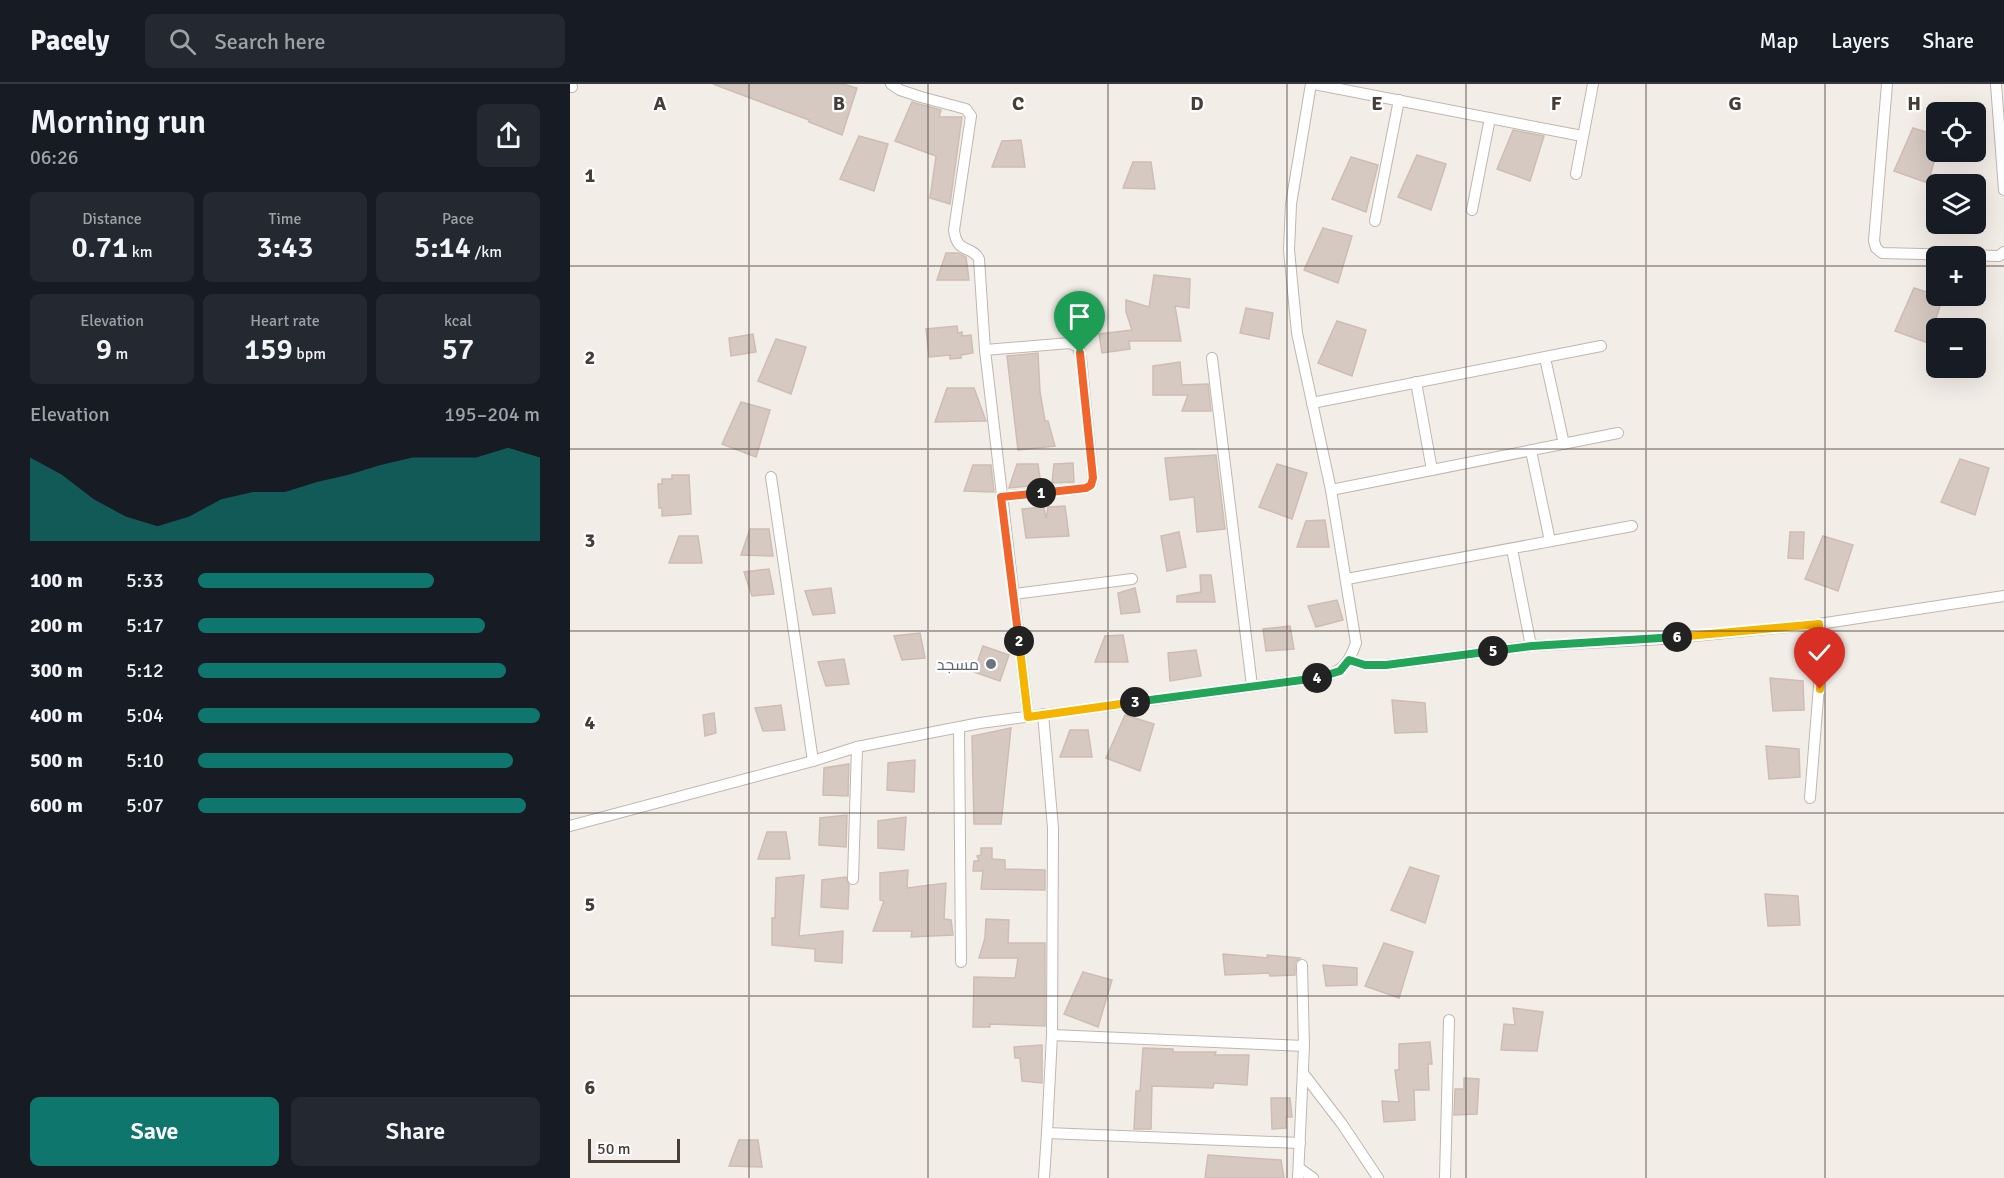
<!DOCTYPE html>
<meta charset="utf-8">
<style>
:root{--surface:#171b24;--page:#242831;--text:#f1f3f6;--muted:#9ea1a6;--line:#363941;--accent:#0f766e}
body{margin:0;font-family:Signika,Cairo,sans-serif;background:var(--page);color:var(--text);height:100vh;display:flex;flex-direction:column;font-size:22px;white-space:nowrap}
*{box-sizing:border-box;margin:0}
p{font-size:20px;color:var(--muted)}
.icon{flex:none;width:33px;height:33px;fill:none;stroke:currentColor;stroke-width:2;stroke-linecap:round;stroke-linejoin:round}
.map{position:relative;flex:1;overflow:hidden}
.drawer{display:flex;flex-direction:column;background:var(--surface);width:570px}
.drawer>*{flex:none}
.tools{position:absolute;left:1356px;top:18px;display:grid;gap:12px}
.tools a{display:grid;place-items:center;width:60px;height:60px;border-radius:9px;background:var(--surface);box-shadow:0 6px 24px #0002;font-size:30px}
.scale{position:absolute;left:18px;bottom:15px;width:92px;box-sizing:border-box;padding-left:6px;border:3px solid #463d37;border-top:0;font-size:16px;line-height:21px;white-space:nowrap;color:#463d37;-webkit-text-stroke:4px #fff;paint-order:stroke}
.pin{position:absolute;display:grid;place-items:center;width:51px;height:51px;color:#fff;margin:-62px -26px;border-radius:50% 50% 50% 0;rotate:-45deg;box-shadow:0 0 6px #0007}
.pin .icon{rotate:45deg}
.km{position:absolute;width:30px;height:30px;margin:-15px;border-radius:50%;background:#222;color:#fff;font-size:16px;line-height:30px;text-align:center}
.round{display:grid;place-items:center;flex:none;width:63px;height:63px;border-radius:9px;background:var(--page)}
.summary{display:flex;align-items:center;justify-content:space-between;height:102px;padding:0 30px}
h1{font-size:33px;font-weight:600;line-height:45px}
.figures{display:grid;grid-template-columns:repeat(3,1fr);gap:9px;height:102px;padding:6px 30px}
.figures div{display:grid;align-content:center;border-radius:9px;background:var(--page);text-align:center}
.figures b{font-size:30px;font-weight:600}
.figures small{font-size:16px;font-weight:400}
.figures p{font-size:16px}
.chart{height:168px;padding:12px 30px}
.chart p{display:flex;justify-content:space-between}
.chart svg{width:100%;height:108px;margin-top:6px;fill:var(--accent);opacity:.7}
.button{display:flex;gap:12px;margin-top:auto;padding:12px 30px}
.button a{flex:1;height:69px;border-radius:9px;background:var(--accent);color:#fff;font-size:24px;font-weight:600;line-height:69px;text-align:center}
.button a+a{background:var(--page);color:var(--text)}
ul{padding:0 30px;list-style:none;font-size:20px}
li{display:grid;grid-template-columns:96px 72px 1fr;align-items:center;height:45px}
li i{height:15px;border-radius:8px;background:var(--accent)}
header{display:flex;align-items:center;gap:36px;box-sizing:border-box;height:84px;padding:0 30px;background:var(--surface);border-bottom:2px solid var(--line)}
header strong{font-size:28px}
nav{display:flex;gap:33px;margin-inline-start:auto;font-size:21px}
.search{width:420px;height:54px;background:var(--page);display:flex;align-items:center;gap:15px;box-sizing:border-box;padding:0 21px;border-radius:9px;color:var(--muted);font-size:22px}
main{display:flex;flex:1;min-height:0}
.map>svg:first-child{display:block}
.building{fill:#d6c9c2;stroke:#cebdb2;stroke-width:1.5}
.lines{fill:none;stroke-linecap:round;stroke-linejoin:round}
.minor-casing{stroke:#c0b6af;stroke-width:12}
.minor{stroke:#fff;stroke-width:10}
.split-1-casing{stroke:#fff;stroke-width:12}
.split-2-casing{stroke:#fff;stroke-width:12}
.split-3-casing{stroke:#fff;stroke-width:12}
.split-4-casing{stroke:#fff;stroke-width:12}
.split-5-casing{stroke:#fff;stroke-width:12}
.split-6-casing{stroke:#fff;stroke-width:12}
.split-7-casing{stroke:#fff;stroke-width:12}
.split-1{stroke:#f0652b;stroke-width:8}
.split-2{stroke:#f0652b;stroke-width:8}
.split-3{stroke:#f5b400;stroke-width:8}
.split-4{stroke:#22a559;stroke-width:8}
.split-5{stroke:#22a559;stroke-width:8}
.split-6{stroke:#22a559;stroke-width:8}
.split-7{stroke:#f5b400;stroke-width:8}
.grid{fill:none;stroke:#463d37;stroke-width:1.5;stroke-opacity:0.55}
.worship-dot{fill:#6b7280;stroke:#fff;stroke-width:2}
.labels{text-anchor:middle;stroke-width:4.5;stroke-linejoin:round;paint-order:stroke}
.worship-label{font-size:16px;fill:#5b616d;stroke:#fff;text-anchor:end}
.grid-label{font-size:20px;text-anchor:middle;font-weight:bold;fill:#463d37;stroke:#fff;stroke-width:4.5;stroke-linejoin:round;paint-order:stroke}
</style>
<header>
<strong>Pacely</strong>
<div class="search"><svg class="icon" aria-label="search" viewBox="0 0 24 24"><circle cx="10" cy="10" r="6"/><path d="M15 15l6 6"/></svg>Search here</div>
<nav><a>Map</a><a>Layers</a><a>Share</a></nav>
</header>
<main>
<section class="drawer">
<div class="summary"><div><h1>Morning run</h1><p>06:26</p></div><a class="round"><svg class="icon" aria-label="share" viewBox="0 0 24 24"><path d="M12 15V3M7 8l5-5 5 5M5 13v7h14v-7"/></svg></a></div>
<div class="figures">
<div><p>Distance</p><b>0.71<small> km</small></b></div>
<div><p>Time</p><b>3:43</b></div>
<div><p>Pace</p><b>5:14<small> /km</small></b></div>
</div>
<div class="figures">
<div><p>Elevation</p><b>9<small> m</small></b></div>
<div><p>Heart rate</p><b>159<small> bpm</small></b></div>
<div><p>kcal</p><b>57</b></div>
</div>
<div class="chart"><p><span>Elevation</span>195–204 m</p>
<svg viewBox="0 0 160 44" preserveAspectRatio="none"><path d="M0 44V10L10 17L20 27L30 34L40 38L50 34L60 27L70 24L80 24L90 20L100 17L110 13L120 10L130 10L140 10L150 6L160 10V44z"/></svg>
</div>
<ul>
<li><b>100 m</b>5:33<i style="width:69%"></i></li>
<li><b>200 m</b>5:17<i style="width:84%"></i></li>
<li><b>300 m</b>5:12<i style="width:90%"></i></li>
<li><b>400 m</b>5:04<i style="width:100%"></i></li>
<li><b>500 m</b>5:10<i style="width:92%"></i></li>
<li><b>600 m</b>5:07<i style="width:96%"></i></li>
</ul>
<div class="button"><a>Save</a><a>Share</a></div>
</section>
<div class="map">
<svg width="1434" height="1094" viewBox="0 0 1434 1094">
<rect width="100%" height="100%" fill="#f3ede8"/>
<g class="building">
<polygon points="143,0 273,0 287,4 272,51 239,38 239,36"/>
<polygon points="342,18 371,26 369,33 392,33 380,120 360,114 366,72 325,57"/>
<polygon points="1343,44 1366,51 1366,71 1358,99 1324,87"/>
<polygon points="943,46 974,52 960,97 927,85"/>
<polygon points="289,52 318,60 304,107 270,95"/>
<polygon points="451,56 455,83 422,83 432,57"/>
<polygon points="847,71 876,80 861,126 828,113"/>
<polygon points="781,73 808,81 796,128 762,115"/>
<polygon points="563,78 581,78 585,105 553,104"/>
<polygon points="753,144 782,152 768,199 734,186"/>
<polygon points="376,169 388,169 396,173 399,196 367,196"/>
<polygon points="584,191 620,195 619,224 605,222 611,257 559,257 560,265 532,269 529,250 562,246 556,228 556,216 579,223"/>
<polygon points="1344,204 1373,213 1358,259 1325,247"/>
<polygon points="676,224 703,229 699,255 670,249"/>
<polygon points="767,237 796,246 782,292 748,279"/>
<polygon points="387,242 388,249 392,248 392,252 401,251 403,269 391,271 391,274 380,275 380,271 359,273 356,245"/>
<polygon points="183,250 186,268 161,272 159,254"/>
<polygon points="206,255 236,263 221,310 188,297"/>
<polygon points="468,269 470,308 475,337 478,337 485,362 448,366 437,272"/>
<polygon points="610,278 612,301 638,300 641,327 612,327 618,311 583,311 583,282"/>
<polygon points="377,304 404,304 416,337 365,338"/>
<polygon points="171,318 200,326 186,373 152,360"/>
<polygon points="646,371 655,445 627,448 624,413 600,416 595,374"/>
<polygon points="1390,375 1419,384 1405,431 1371,418"/>
<polygon points="503,379 504,398 482,399 484,380"/>
<polygon points="447,380 468,380 471,401 439,404"/>
<polygon points="707,380 737,389 722,435 689,423"/>
<polygon points="403,381 421,381 424,408 394,407"/>
<polygon points="102,391 119,391 121,430 92,432 92,424 89,424 88,400 92,400 92,395 102,395"/>
<polygon points="495,422 499,452 456,454 452,425 474,423 476,435 478,423"/>
<polygon points="755,436 759,463 727,463 736,437"/>
<polygon points="180,445 199,445 203,472 171,471"/>
<polygon points="609,448 616,483 597,487 591,452"/>
<polygon points="1220,448 1234,448 1233,475 1218,474"/>
<polygon points="109,452 128,452 132,479 99,479"/>
<polygon points="1253,452 1283,461 1268,507 1235,495"/>
<polygon points="199,485 204,510 182,512 174,488"/>
<polygon points="630,491 641,491 645,518 607,518 607,512 631,508"/>
<polygon points="261,504 265,529 243,531 235,507"/>
<polygon points="565,504 570,528 551,530 548,509"/>
<polygon points="767,516 773,536 746,543 738,522"/>
<polygon points="720,542 724,565 696,567 693,545"/>
<polygon points="350,549 355,574 332,576 324,552"/>
<polygon points="553,551 558,578 525,578 535,552"/>
<polygon points="413,562 439,571 430,597 404,588"/>
<polygon points="626,566 631,592 600,597 598,569"/>
<polygon points="274,575 279,600 256,602 248,578"/>
<polygon points="1200,594 1233,597 1234,626 1203,627"/>
<polygon points="822,616 855,619 857,648 825,649"/>
<polygon points="211,621 215,646 193,647 185,624"/>
<polygon points="144,629 146,649 135,652 133,631"/>
<polygon points="555,631 584,640 570,687 536,674"/>
<polygon points="441,644 431,740 404,740 402,652"/>
<polygon points="500,646 518,646 522,673 490,673"/>
<polygon points="1196,662 1229,665 1230,693 1199,695"/>
<polygon points="345,676 344,708 317,706 318,679"/>
<polygon points="279,680 278,712 253,711 254,684"/>
<polygon points="277,731 276,763 249,761 250,734"/>
<polygon points="336,733 334,766 308,764 308,737"/>
<polygon points="197,748 216,748 220,775 188,775"/>
<polygon points="411,764 422,764 422,775 435,776 435,785 475,786 475,806 411,805 413,787 403,787 404,777 409,777 407,772 411,771"/>
<polygon points="840,783 869,792 855,839 821,826"/>
<polygon points="338,786 337,804 376,799 374,835 381,836 383,851 341,853 342,847 303,847 314,817 310,816 310,789"/>
<polygon points="234,791 229,852 273,847 272,879 245,877 245,865 202,861 202,834 205,834 206,794 223,792 223,794 224,792"/>
<polygon points="276,793 279,801 278,825 251,823 252,796"/>
<polygon points="1195,810 1228,812 1230,841 1198,842"/>
<polygon points="416,835 439,836 438,859 475,859 475,942 420,940 420,943 403,943 404,893 445,894 448,874 409,874 415,854"/>
<polygon points="814,859 843,868 829,914 795,902"/>
<polygon points="653,870 698,874 697,871 730,874 725,878 725,891 700,892 699,889 655,891"/>
<polygon points="753,881 787,884 787,901 756,902"/>
<polygon points="513,888 542,896 528,943 494,930"/>
<polygon points="943,924 973,928 967,967 931,966 934,940 945,941"/>
<polygon points="860,958 862,980 858,980 859,1006 844,1006 845,1036 814,1038 812,1017 829,1018 825,986 829,986 829,960"/>
<polygon points="472,961 472,999 452,997 450,974 445,974 444,963"/>
<polygon points="573,964 603,965 603,968 646,968 645,971 679,971 677,1001 644,999 643,1004 582,1002 581,1045 564,1045 566,1007 570,1007"/>
<polygon points="894,994 909,995 907,1030 884,1031 885,1005 894,1005"/>
<polygon points="701,1014 720,1014 722,1033 716,1033 716,1044 702,1045"/>
<polygon points="169,1056 188,1056 192,1083 159,1082"/>
<polygon points="638,1071 711,1076 714,1094 635,1094"/>
</g>
<g class="lines">
<defs>
<g id="minor">
<path d="M321,0L330,6L351,13L396,25L401,32L384,146C387,171 401,160 409,175L415,266L458,633"/>
<polyline points="744,0 1012,52"/>
<polyline points="1317,0 1304,157 1306,164 1312,169 1429,172 1434,168"/>
<polyline points="1426,0 1434,106"/>
<polyline points="0,2 2,3"/>
<polyline points="1006,90 1023,0"/>
<polyline points="902,126 920,34"/>
<polyline points="805,137 829,16"/>
<polyline points="415,266 500,259 508,263 511,274 523,394 521,401 516,404 431,413"/>
<polyline points="642,274 682,602"/>
<polyline points="975,274 994,360"/>
<polyline points="846,298 862,386"/>
<polyline points="742,319 1031,262"/>
<polyline points="961,367 980,457"/>
<polyline points="201,393 243,677"/>
<polyline points="761,406 1048,349"/>
<polyline points="942,465 961,562"/>
<polyline points="777,495 1062,442"/>
<polyline points="444,510 562,495"/>
<polyline points="779,576 795,581 816,581 961,562 1093,555 1249,540 1434,512"/>
<polyline points="473,630 483,744 482,951 477,1049 730,1059"/>
<polyline points="389,643 391,878"/>
<polyline points="1240,714 1251,577 1249,540"/>
<path d="M0,742L243,677L287,663L410,639L754,593C773,586 779,579 786,559L761,406L727,249L719,166L721,120L741,0"/>
<polyline points="283,795 287,663"/>
<polyline points="482,951 734,962"/>
<polyline points="733,989 772,1040 808,1094"/>
<polyline points="729,1084 743,1094"/>
<polyline points="474,1094 477,1049"/>
<polyline points="728,1094 734,962 732,881"/>
<polyline points="875,1094 879,936"/>
</g>
</defs>
<use href="#minor" class="minor-casing"/>
<use href="#minor" class="minor"/>
</g>
<g class="lines">
<defs>
<polyline id="split-1" points="471,409 516,404 521,401 523,394 510,269"/>
<polyline id="split-2" points="449,557 431,413 471,409"/>
<polyline id="split-3" points="449,557 458,633 565,618"/>
<polyline id="split-4" points="565,618 747,594"/>
<polyline id="split-5" points="747,594 770,587 779,576 795,581 816,581 923,567"/>
<polyline id="split-6" points="923,567 962,562 1107,553"/>
<polyline id="split-7" points="1107,553 1249,540 1251,577 1250,605"/>
</defs>
<use href="#split-1" class="split-1-casing"/>
<use href="#split-2" class="split-2-casing"/>
<use href="#split-3" class="split-3-casing"/>
<use href="#split-4" class="split-4-casing"/>
<use href="#split-5" class="split-5-casing"/>
<use href="#split-6" class="split-6-casing"/>
<use href="#split-7" class="split-7-casing"/>
<use href="#split-1" class="split-1"/>
<use href="#split-2" class="split-2"/>
<use href="#split-3" class="split-3"/>
<use href="#split-4" class="split-4"/>
<use href="#split-5" class="split-5"/>
<use href="#split-6" class="split-6"/>
<use href="#split-7" class="split-7"/>
</g>
<path class="grid" d="M179,0V1094M358,0V1094M538,0V1094M717,0V1094M896,0V1094M1076,0V1094M1255,0V1094M0,182H1366M1406,182H1434M0,365H1434M0,547H1434M0,729H1434M0,912H1434"/>
<circle class="worship-dot" cx="421" cy="580" r="6"/>
<g class="labels">
<g class="worship-label">
<text x="409" y="586">مسجد</text>
</g>
</g>
<g class="grid-label">
<text x="90" y="26">A</text>
<text x="269" y="26">B</text>
<text x="448" y="26">C</text>
<text x="627" y="26">D</text>
<text x="807" y="26">E</text>
<text x="986" y="26">F</text>
<text x="1165" y="26">G</text>
<text x="1344" y="26">H</text>
<text x="20" y="98">1</text>
<text x="20" y="280">2</text>
<text x="20" y="463">3</text>
<text x="20" y="645">4</text>
<text x="20" y="827">5</text>
<text x="20" y="1010">6</text>
</g>
</svg>
<div class="tools">
<a><svg class="icon" aria-label="locate" viewBox="0 0 24 24"><circle cx="12" cy="12" r="6"/><path d="M12 2v4M12 18v4M2 12h4M18 12h4"/></svg></a>
<a><svg class="icon" aria-label="layers" viewBox="0 0 24 24"><path d="M12 4l9 5-9 5-9-5zM3 14l9 5 9-5"/></svg></a>
<a>+</a>
<a>−</a>
</div>
<div class="scale">50 m</div>
<div class="pin" style="left:510px;top:269px;background:#1e9e55"><svg class="icon" aria-label="arrive" viewBox="0 0 24 24"><path d="M6 21V4h12l-3 4 3 4H6"/></svg></div>
<div class="pin" style="left:1250px;top:605px;background:#d93025"><svg class="icon" aria-label="check" viewBox="0 0 24 24"><path d="M5 12l5 5 9-10"/></svg></div>
<b class="km" style="left:471px;top:409px">1</b>
<b class="km" style="left:449px;top:557px">2</b>
<b class="km" style="left:565px;top:618px">3</b>
<b class="km" style="left:747px;top:594px">4</b>
<b class="km" style="left:923px;top:567px">5</b>
<b class="km" style="left:1107px;top:553px">6</b>
</div>
</main>
